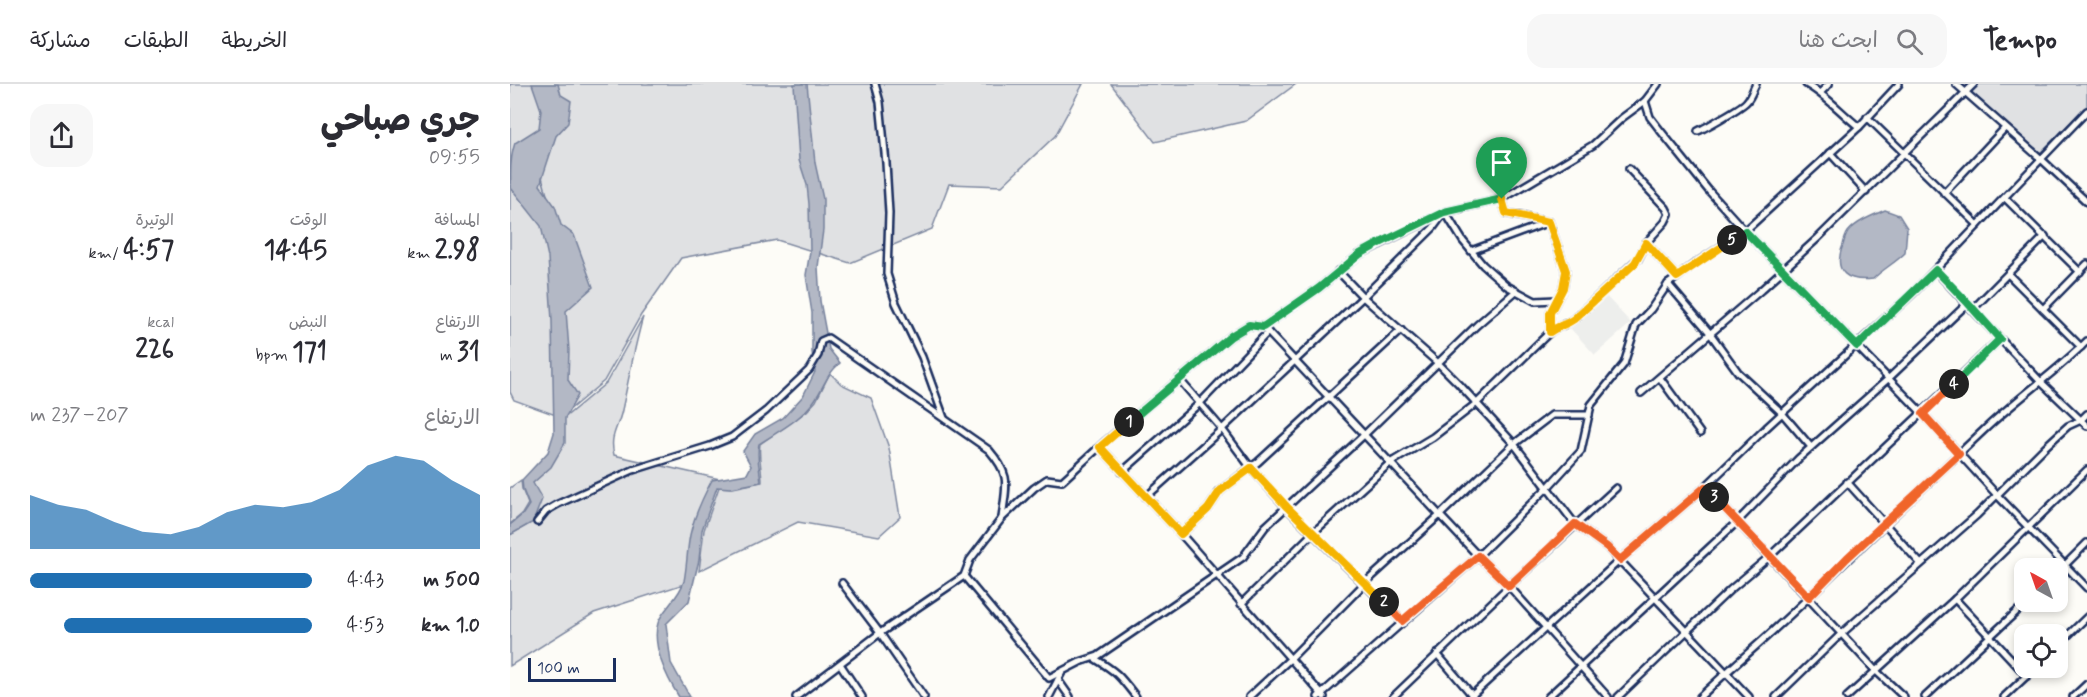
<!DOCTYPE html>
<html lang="ar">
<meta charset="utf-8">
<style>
:root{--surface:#fff;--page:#f7f7f7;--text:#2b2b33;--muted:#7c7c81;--line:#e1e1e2;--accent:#1f6fb2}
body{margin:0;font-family:Mynerve,"Playpen Sans Arabic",sans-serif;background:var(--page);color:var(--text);direction:rtl;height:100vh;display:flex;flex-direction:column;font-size:22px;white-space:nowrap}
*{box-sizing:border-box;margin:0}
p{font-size:20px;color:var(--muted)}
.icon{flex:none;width:33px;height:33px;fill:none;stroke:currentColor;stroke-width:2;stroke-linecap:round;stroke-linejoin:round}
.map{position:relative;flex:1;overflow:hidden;direction:ltr}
.details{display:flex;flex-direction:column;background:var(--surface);width:510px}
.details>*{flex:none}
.needle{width:39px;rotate:320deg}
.controls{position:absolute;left:1504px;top:474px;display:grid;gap:12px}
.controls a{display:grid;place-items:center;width:54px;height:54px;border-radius:12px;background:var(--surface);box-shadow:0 3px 9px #0003;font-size:30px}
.scale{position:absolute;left:18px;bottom:15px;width:88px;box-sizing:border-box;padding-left:6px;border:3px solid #1b2f5e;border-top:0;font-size:16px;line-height:21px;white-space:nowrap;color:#1b2f5e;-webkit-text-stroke:4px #fdfcf7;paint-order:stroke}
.pin{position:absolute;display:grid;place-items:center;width:51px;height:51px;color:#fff;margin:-62px -26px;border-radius:50% 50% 50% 0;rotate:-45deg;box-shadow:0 0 6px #0007}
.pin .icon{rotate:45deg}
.km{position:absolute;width:30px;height:30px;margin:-15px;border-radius:50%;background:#222;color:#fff;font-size:16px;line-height:30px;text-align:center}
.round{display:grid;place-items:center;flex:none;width:63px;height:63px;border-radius:18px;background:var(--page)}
.head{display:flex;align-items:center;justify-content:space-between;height:102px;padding:0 30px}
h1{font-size:33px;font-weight:700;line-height:45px}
.metrics{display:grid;grid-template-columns:repeat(3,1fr);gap:9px;height:102px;padding:6px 30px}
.metrics div{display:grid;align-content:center}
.metrics b{font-size:26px;font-weight:700}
.metrics small{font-size:16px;font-weight:400}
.metrics p{font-size:16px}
.chart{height:168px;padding:12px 30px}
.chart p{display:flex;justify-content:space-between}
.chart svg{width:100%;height:108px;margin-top:6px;fill:var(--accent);opacity:.7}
ul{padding:0 30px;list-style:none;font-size:20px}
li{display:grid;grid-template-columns:96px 72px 1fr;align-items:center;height:45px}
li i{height:15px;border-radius:8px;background:var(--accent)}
header{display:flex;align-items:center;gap:36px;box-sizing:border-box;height:84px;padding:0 30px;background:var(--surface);border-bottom:2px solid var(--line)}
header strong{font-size:28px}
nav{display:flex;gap:33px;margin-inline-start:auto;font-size:21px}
.search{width:420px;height:54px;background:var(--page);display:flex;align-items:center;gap:15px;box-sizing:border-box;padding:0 21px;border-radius:18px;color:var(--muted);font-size:22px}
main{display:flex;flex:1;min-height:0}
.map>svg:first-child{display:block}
.built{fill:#edeeec}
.green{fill:#e0e1e3;stroke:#7e88a0;stroke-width:1.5}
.water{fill:#b3b8c5;stroke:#76819c;stroke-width:1.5}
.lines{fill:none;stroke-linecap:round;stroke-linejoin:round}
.stream{stroke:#76819c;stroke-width:1.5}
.street-casing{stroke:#1b2f5e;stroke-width:10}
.street{stroke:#fdfcf7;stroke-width:5}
.split-1-casing{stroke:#fff;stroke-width:12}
.split-2-casing{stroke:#fff;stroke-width:12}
.split-3-casing{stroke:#fff;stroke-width:12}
.split-4-casing{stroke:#fff;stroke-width:12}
.split-5-casing{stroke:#fff;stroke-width:12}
.split-6-casing{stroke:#fff;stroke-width:12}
.split-1{stroke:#22a559;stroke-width:8}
.split-2{stroke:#f5b400;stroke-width:8}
.split-3{stroke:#f0652b;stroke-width:8}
.split-4{stroke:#f0652b;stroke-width:8}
.split-5{stroke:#22a559;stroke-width:8}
.split-6{stroke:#f5b400;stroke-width:8}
</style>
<header>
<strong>Tempo</strong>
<div class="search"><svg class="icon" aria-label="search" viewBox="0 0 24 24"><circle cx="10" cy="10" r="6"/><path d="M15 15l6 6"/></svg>ابحث هنا</div>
<nav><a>الخريطة</a><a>الطبقات</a><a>مشاركة</a></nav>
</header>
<main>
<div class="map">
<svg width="1577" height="613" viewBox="0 0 1577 613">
<rect width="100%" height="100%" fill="#fdfcf7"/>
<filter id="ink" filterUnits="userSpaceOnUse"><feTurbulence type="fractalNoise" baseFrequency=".0167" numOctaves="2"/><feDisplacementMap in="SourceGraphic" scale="12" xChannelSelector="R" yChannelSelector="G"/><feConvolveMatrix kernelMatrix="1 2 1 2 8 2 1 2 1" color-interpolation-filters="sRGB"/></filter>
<g filter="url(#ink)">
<polygon class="built" points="1095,211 1121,239 1085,271 1060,244"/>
<g class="green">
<polygon points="0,0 573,0 545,52 492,102 439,100 422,145 340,179 267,156 171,174 131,231 94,297 51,333 4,316 0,308"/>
<polygon points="601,0 786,0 736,37 645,58"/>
<polygon points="1467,0 1577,0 1577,22 1530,69 1460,7"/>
<path d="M133,233C124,264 119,295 112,326C108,345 99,351 104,371L214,396L202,397L174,500L84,529L0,582V451L21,439V400L39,384L53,335L96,299Z"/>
<path d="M320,289L331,300L361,314L379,364L390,433L369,452L288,438L189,487L194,446L209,403L223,404L252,398C252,385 248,373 250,360L297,327L306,317Z"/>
<polygon points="11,396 12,405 18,420 12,430 0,440 0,404"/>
</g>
<g class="water">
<path d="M22,0H48L51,11L61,17L58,39L46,52L30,101L45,122L51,141L64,151L83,203L56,227L59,266L58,296L68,311L55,334V359L41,383L23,399L32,415L23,438L0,451V441L13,430L19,421L13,406L12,396L38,368L44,349L42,237L38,173L31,142L1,104C0,89 0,73 5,59L29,44L31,26Z"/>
<path d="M284,0H297L305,79L313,115V146L308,183L310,217L319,265L330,279C315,292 315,302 304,317C291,336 267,348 249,360C246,373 250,385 251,398L221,404L207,403L192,446L189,476L179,517L156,540L161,579L180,613H169C157,594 141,562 148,539C151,527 170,513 174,497C177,482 177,466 180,451C184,432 193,413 202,396L237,390L241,382L233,367L245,350L273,334L293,312L305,288L302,268V229L296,191L300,167L299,120L297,101L289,76Z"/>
<path d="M1375,126L1389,131L1397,144L1395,169C1385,179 1373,185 1363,195C1338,198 1322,189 1333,161C1334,157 1336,151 1338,148C1346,138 1363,131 1375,126Z"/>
</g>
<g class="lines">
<polyline class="stream" points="32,93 37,111"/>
<defs>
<g id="street">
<polyline points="365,0 370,18 376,79 379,129 377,190 386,219 412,273 434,334"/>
<path d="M1296,0C1316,11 1331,29 1349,43"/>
<polyline points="1446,0 1530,74 1577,118"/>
<polyline points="1311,8 1319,0"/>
<polyline points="1135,17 1140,33 1150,46 1199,107 1235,147 1413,330 1487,411 1577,504"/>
<polyline points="1357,33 1468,141"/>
<path d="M1188,47C1195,44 1234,22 1237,17C1241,13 1243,5 1246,0"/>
<polyline points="1320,69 1356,108"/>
<polyline points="1434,109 1495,44"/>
<polyline points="1495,114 1570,188"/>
<polyline points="992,115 996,129 1037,138"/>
<polyline points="935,128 953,157 973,181 997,202 1025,217 1046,216"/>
<polyline points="1136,159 1167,193"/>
<polyline points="961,167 1039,138"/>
<polyline points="828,187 853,213 928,279 949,300 1004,360 1065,440 1097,463 1239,613"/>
<polyline points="1426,187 1532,299 1577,342"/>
<polyline points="1498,190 1571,263"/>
<polyline points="1158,200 1199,248 1228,288 1272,329 1301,363"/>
<polyline points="1463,225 1535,152"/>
<polyline points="1533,225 1577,180"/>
<polyline points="753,243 809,204 850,170 935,128 992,115 1083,61 1112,34 1135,17 1148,0"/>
<path d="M1040,248C1047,242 1056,241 1064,235L1128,175L1136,159L1155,138L1159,130L1156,124L1119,85"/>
<polyline points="1150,294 1190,349"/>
<polyline points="669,295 712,345 741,384 776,423 892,537"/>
<polyline points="1131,309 1251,206 1308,154 1464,0"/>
<polyline points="590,363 671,450 814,613"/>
<polyline points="612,388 690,319 758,248"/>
<polyline points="1337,398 1410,479"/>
<polyline points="1195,403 1366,587 1394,613"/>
<polyline points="636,413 712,345 853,213 923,144 934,129"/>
<path d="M27,438L36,427L48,420L123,386L200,362L222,353L256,327L299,286L308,271L311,257L318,254L479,366C502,393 496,400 492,434"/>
<polyline points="671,450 698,425 710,407 748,378 891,246"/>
<polyline points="1548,488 1577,459"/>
<polyline points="454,492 539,594 570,578 588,572 733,473 755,443 855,350 967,241 1006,207"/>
<polyline points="332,499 370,549 414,613"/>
<polyline points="1445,515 1517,592"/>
<polyline points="731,520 804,448 880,379 923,353 967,319 1040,248 1040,229 1053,204 1056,187 1039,138"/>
<polyline points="1548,561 1577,533"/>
<polyline points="927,570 963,612"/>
<path d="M584,574C608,589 609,591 626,613"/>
<polyline points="330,580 352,613"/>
<polyline points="548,596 560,613"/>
<polyline points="286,613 370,549 454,492 460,476 492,434 524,404 537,395 552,397 596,357 721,252 739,241 753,243 970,474 999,502 1098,613"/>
<polyline points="539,613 552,588"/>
<polyline points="739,613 780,575 855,499 930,431 1004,360 1042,331 1079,331"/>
<polyline points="808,613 968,472 1040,401 1071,367 1081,321 1114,280 1126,241 1141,225 1158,200 1182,182 1235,147 1349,43 1389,0"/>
<polyline points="883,613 999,502 1106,404"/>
<polyline points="960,613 1110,476 1195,403 1256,344 1403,209 1577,27"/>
<polyline points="1038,613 1227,438 1289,374 1378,295 1458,219"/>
<polyline points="1108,613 1220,506 1259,473 1490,255"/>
<path d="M1190,613C1225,580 1263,548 1298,514C1355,458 1415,402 1473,347C1506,315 1544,290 1577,257"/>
<polyline points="1266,613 1331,550 1467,431 1535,363 1558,342 1571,336 1577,330"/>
<polyline points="1337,613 1445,515 1577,386"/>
<polyline points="1415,613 1517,518"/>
<polyline points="1494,613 1525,584"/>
<polyline points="1563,613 1577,600"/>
</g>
</defs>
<use href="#street" class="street-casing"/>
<use href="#street" class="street"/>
</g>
</g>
<g class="lines" filter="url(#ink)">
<defs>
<polyline id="split-1" points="619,338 721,252 739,241 753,243 809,204 850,170 870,159 934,128 992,115"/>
<polyline id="split-2" points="619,338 590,363 671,450 698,425 710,407 741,384 777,423 874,518"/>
<polyline id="split-3" points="874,518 892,537 968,472 999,502 1065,440 1097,463 1110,476 1195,403 1204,413"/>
<polyline id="split-4" points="1204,413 1299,513 1337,474 1449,370 1413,330 1444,300"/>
<polyline id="split-5" points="1222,156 1235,147 1347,262 1426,186 1458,219 1490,255 1444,300"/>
<path id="split-6" d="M992,115L996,129L1039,138L1056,187L1053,204L1040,229V248C1047,242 1056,241 1064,235L1125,179L1136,159L1167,193L1222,156"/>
</defs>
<use href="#split-1" class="split-1-casing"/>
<use href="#split-2" class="split-2-casing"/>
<use href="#split-3" class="split-3-casing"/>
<use href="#split-4" class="split-4-casing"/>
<use href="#split-5" class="split-5-casing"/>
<use href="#split-6" class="split-6-casing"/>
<use href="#split-1" class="split-1"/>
<use href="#split-2" class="split-2"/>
<use href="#split-3" class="split-3"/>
<use href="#split-4" class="split-4"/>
<use href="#split-5" class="split-5"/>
<use href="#split-6" class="split-6"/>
</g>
</svg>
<div class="controls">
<a><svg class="needle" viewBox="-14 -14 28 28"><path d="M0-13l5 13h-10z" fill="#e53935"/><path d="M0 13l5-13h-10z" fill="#7c7c81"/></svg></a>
<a><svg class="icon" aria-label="locate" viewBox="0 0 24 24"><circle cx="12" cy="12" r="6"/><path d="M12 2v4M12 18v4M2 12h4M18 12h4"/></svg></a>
</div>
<div class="scale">100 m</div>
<div class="pin" style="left:992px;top:115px;background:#1e9e55"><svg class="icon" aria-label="arrive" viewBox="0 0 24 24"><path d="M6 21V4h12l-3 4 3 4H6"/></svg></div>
<b class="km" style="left:619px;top:338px">1</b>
<b class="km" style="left:874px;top:518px">2</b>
<b class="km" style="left:1204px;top:413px">3</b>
<b class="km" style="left:1444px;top:300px">4</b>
<b class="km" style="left:1222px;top:156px">5</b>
</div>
<section class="details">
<div class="head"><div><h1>جري صباحي</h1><p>09:55</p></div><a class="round"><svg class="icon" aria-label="share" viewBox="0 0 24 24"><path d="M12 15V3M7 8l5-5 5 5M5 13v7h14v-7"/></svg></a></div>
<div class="metrics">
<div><p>المسافة</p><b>2.98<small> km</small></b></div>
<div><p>الوقت</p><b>14:45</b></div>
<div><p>الوتيرة</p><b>4:57<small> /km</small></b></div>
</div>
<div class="metrics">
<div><p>الارتفاع</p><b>31<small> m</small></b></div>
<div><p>النبض</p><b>171<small> bpm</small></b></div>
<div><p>kcal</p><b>226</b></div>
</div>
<div class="chart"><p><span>الارتفاع</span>207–237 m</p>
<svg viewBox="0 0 160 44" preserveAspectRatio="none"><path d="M0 44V22L10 26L20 28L30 33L40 37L50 38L60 35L70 29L80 26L90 27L100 25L110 20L120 10L130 6L140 8L150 16L160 22V44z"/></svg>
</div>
<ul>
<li><b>500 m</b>4:43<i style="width:100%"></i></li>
<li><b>1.0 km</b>4:53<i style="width:88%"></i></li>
</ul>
</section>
</main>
